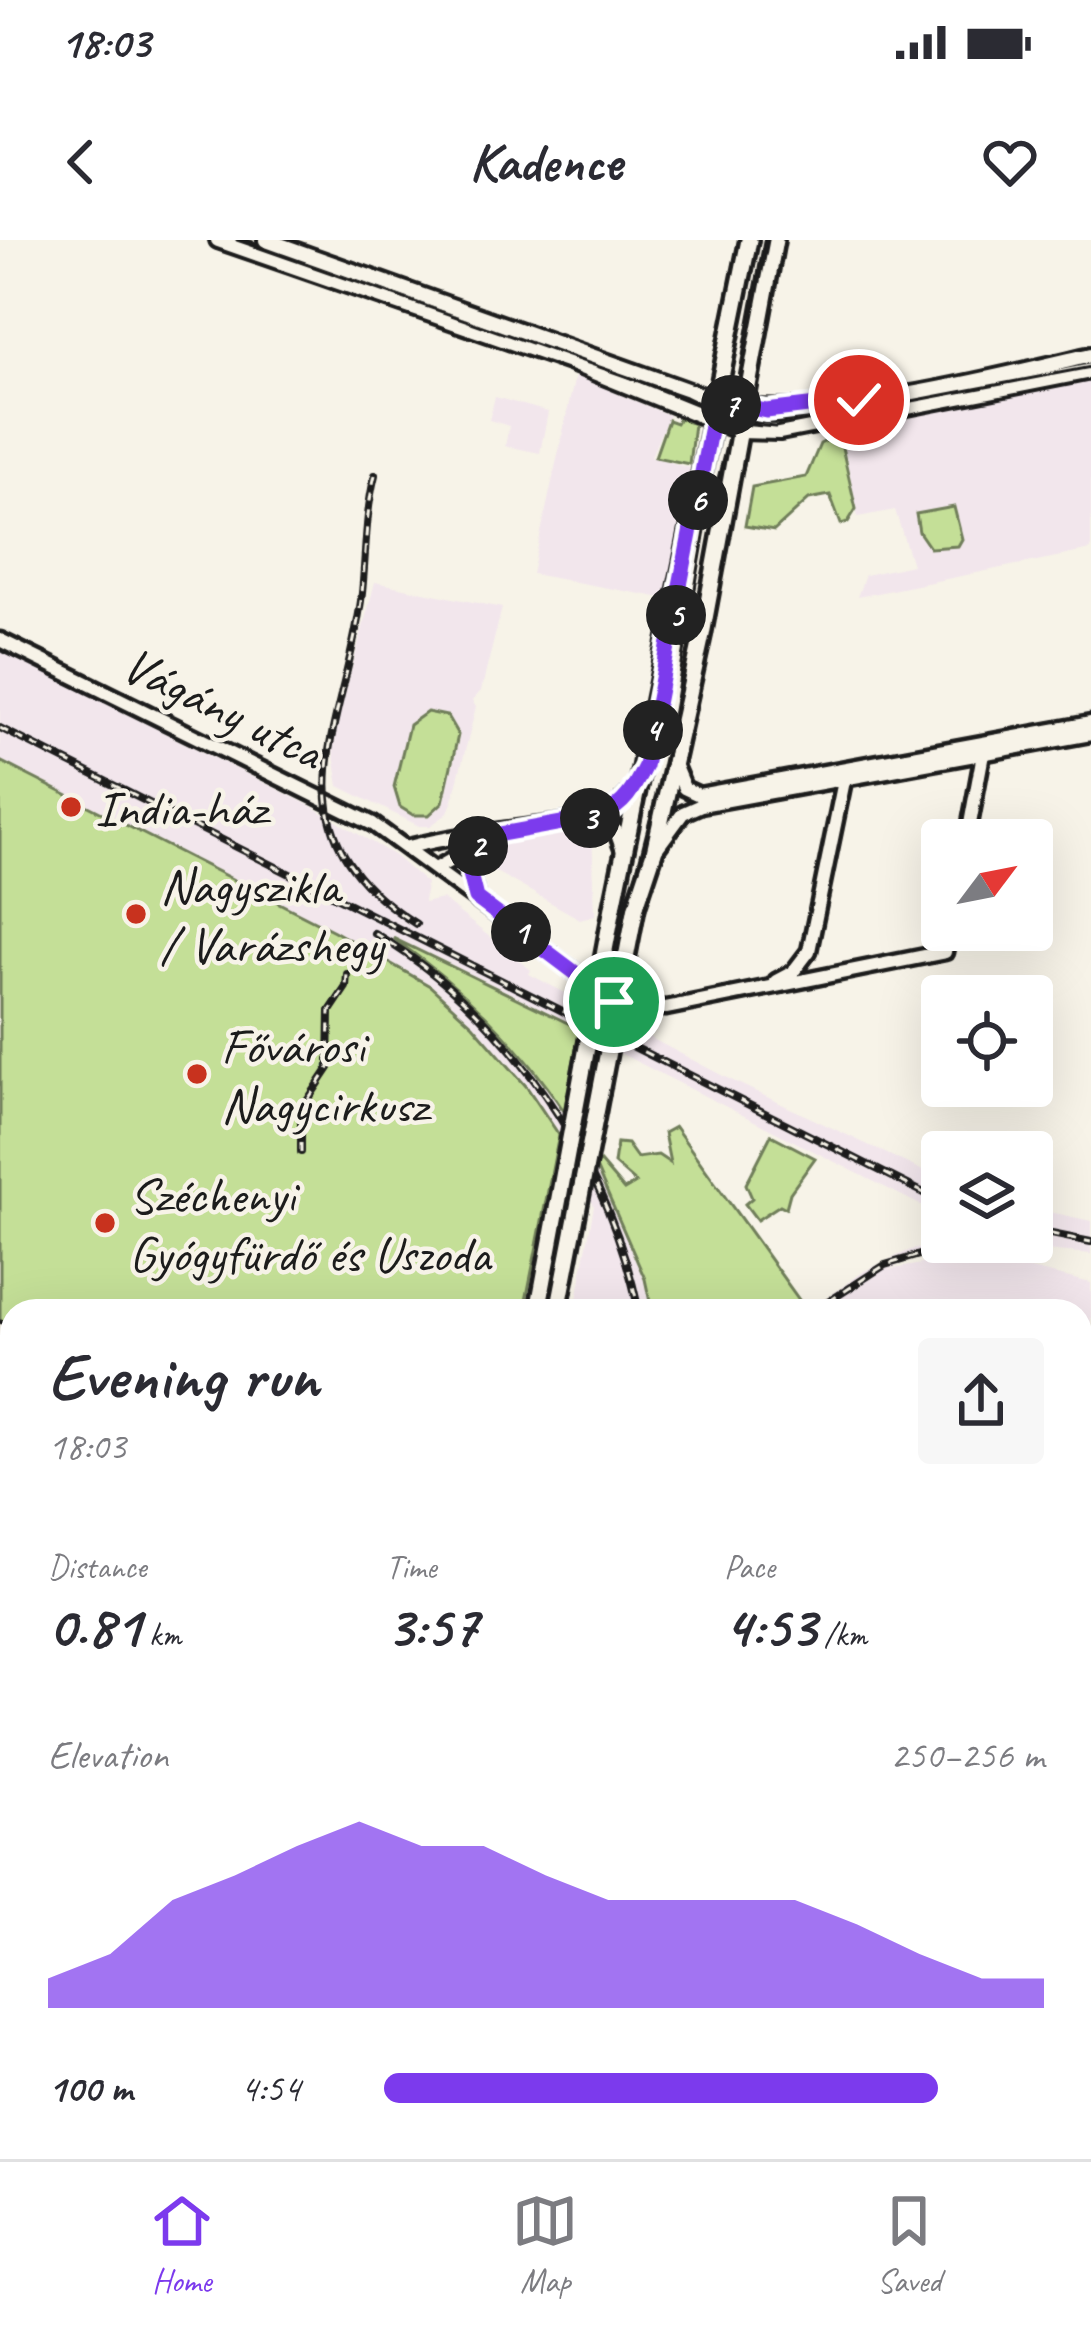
<!DOCTYPE html>
<meta charset="utf-8">
<style>
:root{--surface:#fff;--page:#f7f7f7;--text:#2b2b33;--muted:#7c7c81;--line:#e1e1e2;--accent:#7c3aed}
body{margin:0;font-family:Caveat,sans-serif;background:var(--page);color:var(--text);height:100vh;display:flex;flex-direction:column;font-size:45px;white-space:nowrap}
*{box-sizing:border-box;margin:0}
p{font-size:39px;color:var(--muted)}
.icon{flex:none;width:66px;height:66px;fill:none;stroke:currentColor;stroke-width:2;stroke-linecap:round;stroke-linejoin:round}
.map{position:relative;flex:1;overflow:hidden}
.drawer{position:absolute;left:0px;top:1059px;width:1092px;height:861px;display:flex;flex-direction:column;background:var(--surface);border-radius:36px 36px 0 0;box-shadow:0 12px 48px #0002}
.drawer>*{flex:none}
.needle{width:78px;rotate:58deg}
.tools{position:absolute;left:921px;top:579px;display:grid;gap:24px}
.tools a{display:grid;place-items:center;width:132px;height:132px;border-radius:12px;background:var(--surface);box-shadow:0 12px 48px #0002;font-size:60px}
.pin{position:absolute;display:grid;place-items:center;width:102px;height:102px;color:#fff;margin:-51px;border:6px solid #fff;border-radius:50%;box-shadow:0 3px 12px #0007}
.km{position:absolute;width:60px;height:60px;margin:-30px;border-radius:50%;background:#222;color:#fff;font-size:33px;line-height:60px;text-align:center}
.round{display:grid;place-items:center;flex:none;width:126px;height:126px;border-radius:12px;background:var(--page)}
.headline{display:flex;align-items:center;justify-content:space-between;height:204px;padding:0 48px}
h1{font-size:66px;font-weight:700;line-height:90px}
.stats{display:grid;grid-template-columns:repeat(3,1fr);gap:18px;height:204px;padding:12px 48px}
.stats div{display:grid;align-content:center}
.stats b{font-size:60px;font-weight:700}
.stats small{font-size:33px;font-weight:400}
.stats p{font-size:33px}
.chart{height:336px;padding:24px 48px}
.chart p{display:flex;justify-content:space-between}
.chart svg{width:100%;height:216px;margin-top:12px;fill:var(--accent);opacity:.7}
ul{padding:0 48px;list-style:none;font-size:39px}
li{display:grid;grid-template-columns:192px 144px 1fr;align-items:center;height:90px}
li i{height:30px;border-radius:15px;background:var(--accent)}
.status{display:flex;justify-content:space-between;align-items:center;height:84px;padding:0 60px;background:var(--surface);direction:ltr}
.status svg{height:33px;fill:currentColor}
header{display:flex;justify-content:space-between;align-items:center;height:156px;padding:0 48px;background:var(--surface);font-size:54px;font-weight:700}
.dock{display:flex;justify-content:space-around;align-items:center;height:168px;border-top:3px solid var(--line);background:var(--surface);font-size:33px;color:var(--muted)}
.dock a{display:grid;justify-items:center;gap:6px}
.dock .selected{color:var(--accent)}
.map>svg:first-child{display:block}
.built{fill:#f2e6ec}
.green{fill:#c4df97;stroke:#707e5a;stroke-width:3}
.lines{fill:none;stroke-linecap:round;stroke-linejoin:round}
.stream{stroke:#628b9c;stroke-width:3}
.tertiary-casing{stroke:#1c1c1c;stroke-width:21}
.secondary-casing{stroke:#1c1c1c;stroke-width:22}
.primary-casing{stroke:#1c1c1c;stroke-width:24}
.tertiary{stroke:#f7f3e8;stroke-width:12}
.secondary{stroke:#f7f3e8;stroke-width:14}
.primary{stroke:#f7f3e8;stroke-width:15}
.tram{stroke:#1c1c1c;stroke-width:3}
.rail-casing{stroke:#1c1c1c;stroke-width:8}
.rail{stroke:#f7f3e8;stroke-width:3;stroke-dasharray:9;stroke-linecap:butt}
.primary-bridge-casing{stroke:#1c1c1c;stroke-width:24;stroke-linecap:butt}
.primary-bridge{stroke:#f7f3e8;stroke-width:15}
.route-casing{stroke:#fff;stroke-width:24}
.route{stroke:#7c3aed;stroke-width:15}
.poi-dot{fill:#c8321e;stroke:#f7f3e8;stroke-width:4.5}
.labels{text-anchor:middle;stroke-width:9;stroke-linejoin:round;paint-order:stroke}
.street-label{font-size:51px;fill:#1c1c1c;stroke:#f7f3e8}
.poi-label{font-size:51px;fill:#1c1c1c;stroke:#f7f3e8;text-anchor:start}
</style>
<div class="status"><b>18:03</b><svg viewBox="0 0 49 12"><path d="M0 12V9h3v3zM5 12V6h3v6zM10 12V3h3v9zM15 12V0h3v12zM26 1h20v11H26zM47 4h2v5h-2z"/></svg></div>
<header><svg class="icon" aria-label="back" viewBox="0 0 24 24"><path d="M15 5l-7 7 7 7"/></svg>Kadence<svg class="icon" aria-label="heart" viewBox="0 0 24 24"><path d="M12 20l-8-8c-3-5 5-10 8-4 3-6 11-1 8 4z"/></svg></header>
<div class="map">
<svg width="1091" height="1919" viewBox="0 0 1091 1919">
<rect width="100%" height="100%" fill="#f7f3e8"/>
<filter id="ink" filterUnits="userSpaceOnUse"><feTurbulence type="fractalNoise" baseFrequency=".00833" numOctaves="2"/><feDisplacementMap in="SourceGraphic" scale="24" xChannelSelector="R" yChannelSelector="G"/><feConvolveMatrix kernelMatrix="1 2 1 2 8 2 1 2 1" color-interpolation-filters="sRGB"/></filter>
<g filter="url(#ink)">
<g class="built">
<polygon points="575,136 669,175 651,216 692,229 668,359 532,334"/>
<polygon points="1091,140 1091,310 857,357 865,335 912,325 895,270 858,277 837,187"/>
<polygon points="495,157 548,172 540,213 505,206 509,186 489,180"/>
<polygon points="375,342 502,368 481,451 472,461 476,467 452,563 447,574 430,586 419,586 339,546 332,503"/>
<polygon points="0,411 313,567 395,616 426,643 424,663 442,659 531,730 529,734 725,837 942,940 942,976 402,703 500,786 544,839 573,884 621,978 645,1039 652,1071 575,1071 594,966 559,895 526,846 473,785 430,746 360,706 0,522"/>
<polygon points="592,589 595,675 580,679 494,631 490,607"/>
<polygon points="1032,968 1091,981 1091,1014 974,1004 914,1019 888,1030 971,1015 1091,1043 1091,1099 1080,1099 1080,1071 809,1071 864,1031 910,1010 946,1002 1032,1002"/>
</g>
<g class="green">
<polygon points="679,178 694,184 689,224 655,217 668,180 676,183"/>
<polygon points="830,199 841,203 856,269 848,282 841,284 830,255 809,259 774,291 745,286 752,247 806,237 820,204"/>
<polygon points="954,267 962,299 958,306 930,308 919,292 916,274"/>
<polygon points="427,472 447,476 458,495 443,562 429,575 413,575 400,567 394,547 409,485"/>
<polygon points="0,521 334,691 430,746 473,785 526,846 559,895 524,1071 12,1071 12,1908 150,1908 147,1919 0,1919"/>
<path d="M393,698L580,789L564,871C517,800 461,747 393,698Z"/>
<polygon points="675,887 807,1071 652,1071 645,1039 595,925 600,922 624,950 636,943 614,924 617,903 627,904 637,918 658,915 670,923 664,893"/>
<polygon points="771,895 815,918 790,953 786,968 780,965 757,980 745,964 752,958 746,944"/>
<polygon points="1080,1099 1091,1099 1091,1501 1087,1501 1080,1478"/>
</g>
<g class="lines">
<polyline class="stream" points="323,837 330,813 329,769 344,746"/>
<defs>
<g id="tertiary">
<polyline points="0,400 373,584 620,765 666,768 945,712 949,690"/>
<polyline points="674,524 684,548 699,555 1091,483"/>
<polyline points="600,576 616,591 624,614"/>
<polyline points="967,600 983,514"/>
<path d="M409,607C472,591 535,588 600,576L612,571L634,548"/>
<polyline points="655,611 683,573 701,565 1091,494"/>
<polyline points="465,614 476,656"/>
<polyline points="437,628 494,596"/>
<polyline points="776,741 793,732 809,711 845,536"/>
<polyline points="0,1090 12,1095"/>
<polyline points="1080,1512 1091,1511"/>
<polyline points="1080,1573 1091,1575"/>
<polyline points="557,1908 563,1919"/>
<polyline points="544,1919 547,1908"/>
</g>
<g id="secondary">
<polyline points="218,0 569,122 739,191 780,192 1091,131"/>
<path d="M266,0L726,164C816,183 997,137 1091,115"/>
</g>
<g id="primary">
<polyline points="636,666 654,612 702,395 775,0"/>
<polyline points="613,667 749,0"/>
<polyline points="1080,1536 1091,1538"/>
<polyline points="1080,1555 1091,1557"/>
<polyline points="346,1919 348,1908"/>
<polyline points="371,1919 374,1908"/>
</g>
</defs>
<use href="#tertiary" class="tertiary-casing"/>
<use href="#secondary" class="secondary-casing"/>
<use href="#primary" class="primary-casing"/>
<use href="#tertiary" class="tertiary"/>
<use href="#secondary" class="secondary"/>
<use href="#primary" class="primary"/>
<g class="tram">
<polyline points="237,0 685,157 740,184 775,187 1091,127"/>
<polyline points="551,1071 623,685 666,517 705,291 736,166 768,0"/>
<polyline points="569,1908 575,1919"/>
<polyline points="364,1919 366,1908"/>
</g>
<defs>
<g id="rail">
<path d="M375,235C365,275 366,313 362,353C347,485 265,588 416,684"/>
<polyline points="0,488 942,962"/>
<path d="M374,693C509,773 606,919 639,1071"/>
<polyline points="301,912 301,880 307,861 329,828 330,771 346,747 347,734"/>
<polyline points="1032,990 1091,1002"/>
<polyline points="814,1071 885,1025 964,1002"/>
<polyline points="504,1919 507,1908"/>
</g>
</defs>
<use href="#rail" class="rail-casing"/>
<use href="#rail" class="rail"/>
<defs>
<g id="primary-bridge">
<polyline points="538,1071 613,667"/>
<polyline points="558,1071 636,666"/>
</g>
</defs>
<use href="#primary-bridge" class="primary-bridge-casing"/>
<use href="#primary-bridge" class="primary-bridge"/>
</g>
</g>
<g class="lines" filter="url(#ink)">
<defs>
<path id="route" d="M614,762L476,658L465,614L495,595L600,576C625,566 634,548 645,526L716,160L766,171L859,160"/>
</defs>
<use href="#route" class="route-casing"/>
<use href="#route" class="route"/>
</g>
<g class="poi-dot">
<circle cx="71" cy="567" r="12"/>
<circle cx="136" cy="674" r="12"/>
<circle cx="197" cy="834" r="12"/>
<circle cx="105" cy="983" r="12"/>
</g>
<g class="labels">
<g class="street-label">
<text transform="translate(223 467) rotate(26)" y="18">Vágány utca</text>
</g>
<g class="poi-label">
<text x="95" y="585">India-ház</text>
<text x="160" y="663">Nagyszikla<tspan x="160" dy="59">/ Varázshegy</tspan></text>
<text x="221" y="823">Fővárosi<tspan x="221" dy="59">Nagycirkusz</tspan></text>
<text x="129" y="972">Széchenyi<tspan x="129" dy="59">Gyógyfürdő és Uszoda</tspan></text>
</g>
</g>
</svg>
<div class="tools">
<a><svg class="needle" viewBox="-14 -14 28 28"><path d="M0-13l5 13h-10z" fill="#e53935"/><path d="M0 13l5-13h-10z" fill="#7c7c81"/></svg></a>
<a><svg class="icon" aria-label="locate" viewBox="0 0 24 24"><circle cx="12" cy="12" r="6"/><path d="M12 2v4M12 18v4M2 12h4M18 12h4"/></svg></a>
<a><svg class="icon" aria-label="layers" viewBox="0 0 24 24"><path d="M12 4l9 5-9 5-9-5zM3 14l9 5 9-5"/></svg></a>
</div>
<div class="pin" style="left:614px;top:762px;background:#1e9e55"><svg class="icon" aria-label="arrive" viewBox="0 0 24 24"><path d="M6 21V4h12l-3 4 3 4H6"/></svg></div>
<div class="pin" style="left:859px;top:160px;background:#d93025"><svg class="icon" aria-label="check" viewBox="0 0 24 24"><path d="M5 12l5 5 9-10"/></svg></div>
<b class="km" style="left:521px;top:692px">1</b>
<b class="km" style="left:478px;top:606px">2</b>
<b class="km" style="left:590px;top:578px">3</b>
<b class="km" style="left:653px;top:490px">4</b>
<b class="km" style="left:676px;top:375px">5</b>
<b class="km" style="left:698px;top:260px">6</b>
<b class="km" style="left:731px;top:165px">7</b>
<section class="drawer">
<div class="headline"><div><h1>Evening run</h1><p>18:03</p></div><a class="round"><svg class="icon" aria-label="share" viewBox="0 0 24 24"><path d="M12 15V3M7 8l5-5 5 5M5 13v7h14v-7"/></svg></a></div>
<div class="stats">
<div><p>Distance</p><b>0.81<small> km</small></b></div>
<div><p>Time</p><b>3:57</b></div>
<div><p>Pace</p><b>4:53<small> /km</small></b></div>
</div>
<div class="chart"><p><span>Elevation</span>250–256 m</p>
<svg viewBox="0 0 160 44" preserveAspectRatio="none"><path d="M0 44V38L10 33L20 22L30 17L40 11L50 6L60 11L70 11L80 17L90 22L100 22L110 22L120 22L130 27L140 33L150 38L160 38V44z"/></svg>
</div>
<ul>
<li><b>100 m</b>4:54<i style="width:84%"></i></li>
</ul>
</section>
</div>
<nav class="dock">
<a class="selected"><svg class="icon" aria-label="home" viewBox="0 0 24 24"><path d="M3 11l9-7 9 7M6 9v11h12V9"/></svg>Home</a>
<a><svg class="icon" aria-label="map" viewBox="0 0 24 24"><path d="M3 6l6-2 6 2 6-2v14l-6 2-6-2-6 2zM9 4v14M15 6v14"/></svg>Map</a>
<a><svg class="icon" aria-label="saved" viewBox="0 0 24 24"><path d="M7 4h10v16l-5-4-5 4z"/></svg>Saved</a>
</nav>
